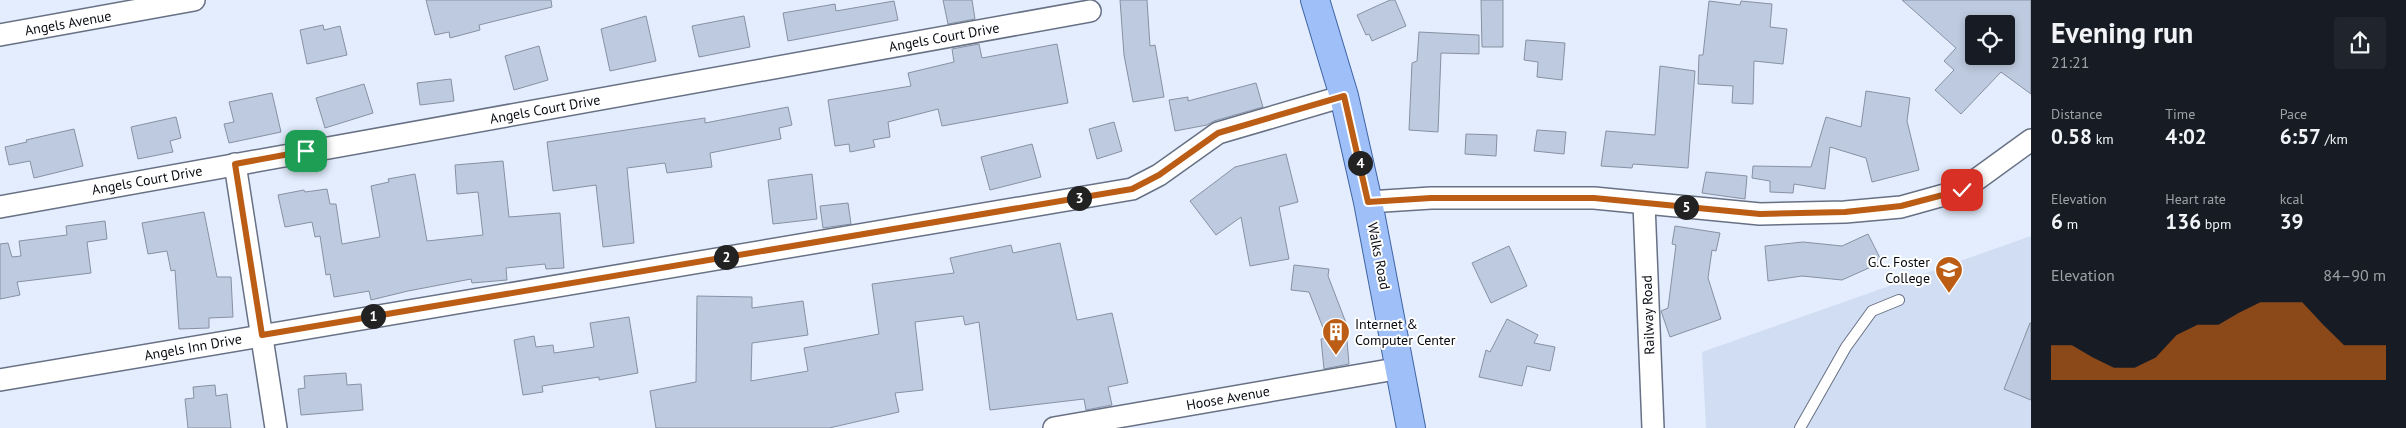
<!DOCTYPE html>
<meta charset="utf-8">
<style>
:root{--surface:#171b24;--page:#20242c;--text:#f1f3f6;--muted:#9ea1a6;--accent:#bc5d16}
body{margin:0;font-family:"PT Sans",sans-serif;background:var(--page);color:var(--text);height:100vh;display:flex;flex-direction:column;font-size:19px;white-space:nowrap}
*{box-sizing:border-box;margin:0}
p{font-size:16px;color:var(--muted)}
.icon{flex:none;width:28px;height:28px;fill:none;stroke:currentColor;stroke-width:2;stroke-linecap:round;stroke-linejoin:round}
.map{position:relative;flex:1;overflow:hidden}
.panel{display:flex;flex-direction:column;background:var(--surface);width:375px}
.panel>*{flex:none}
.controls{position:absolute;left:1965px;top:15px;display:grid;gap:10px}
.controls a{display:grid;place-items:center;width:50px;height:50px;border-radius:5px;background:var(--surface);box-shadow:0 2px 8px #0003;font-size:25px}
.pin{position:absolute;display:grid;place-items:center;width:42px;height:42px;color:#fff;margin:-21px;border-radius:10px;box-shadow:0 2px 8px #0006}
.km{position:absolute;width:25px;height:25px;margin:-12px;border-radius:50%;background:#222;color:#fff;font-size:14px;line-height:25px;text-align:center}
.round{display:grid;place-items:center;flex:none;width:52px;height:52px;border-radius:5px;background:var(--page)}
.overview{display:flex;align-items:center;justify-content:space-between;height:85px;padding:0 20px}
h1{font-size:28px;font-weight:800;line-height:38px}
.stats{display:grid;grid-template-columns:repeat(3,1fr);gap:8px;height:85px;padding:5px 20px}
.stats div{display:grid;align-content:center}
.stats b{font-size:21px;font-weight:800}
.stats small{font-size:14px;font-weight:400}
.stats p{font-size:14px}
.chart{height:140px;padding:10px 20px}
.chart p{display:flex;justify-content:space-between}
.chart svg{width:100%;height:90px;margin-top:5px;fill:var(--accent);opacity:.7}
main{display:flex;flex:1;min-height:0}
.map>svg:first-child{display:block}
.built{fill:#d1ddf3}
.building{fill:#becadf;stroke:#8691a4;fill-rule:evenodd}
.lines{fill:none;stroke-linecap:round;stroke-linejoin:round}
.service-casing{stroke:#677184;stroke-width:12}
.minor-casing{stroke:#677184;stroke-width:24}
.primary-casing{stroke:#4064a5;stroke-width:30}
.service{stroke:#fff;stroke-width:10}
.minor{stroke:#fff;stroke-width:21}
.primary{stroke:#9ebff8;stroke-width:28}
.route-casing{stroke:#fff;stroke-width:10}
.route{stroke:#bc5d16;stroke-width:6}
.labels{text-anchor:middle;stroke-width:4;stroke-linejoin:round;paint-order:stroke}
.street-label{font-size:14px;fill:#080c12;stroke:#fff}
.poi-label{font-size:14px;fill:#080c12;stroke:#fff;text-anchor:end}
</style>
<main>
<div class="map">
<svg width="2031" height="428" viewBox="0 0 2031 428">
<rect width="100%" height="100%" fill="#e3edfd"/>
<polygon class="built" points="2031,236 2031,428 1706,428 1702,352"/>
<g class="building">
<polygon points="426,0 551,0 552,7 479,25 480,30 450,38 449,32 435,35"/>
<polygon points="943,0 972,0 975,19 948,24"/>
<polygon points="1120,0 1147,0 1150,46 1155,45 1164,97 1133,102 1124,55"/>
<polygon points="1390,0 1395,0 1406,26 1372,41 1369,34 1366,35 1357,15"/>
<polygon points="1481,0 1503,0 1503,47 1482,47"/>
<path d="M1902,0H2031V94L2001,72L1961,114L1935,90L1954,70L1944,61L1956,48ZM1974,24H2006V56H1974Z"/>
<polygon points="894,1 898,20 788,41 783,13 835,4 836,11"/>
<polygon points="1709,1 1740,5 1741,1 1772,4 1770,27 1787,29 1783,64 1754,61 1753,104 1732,103 1733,86 1698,84 1699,55 1703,55"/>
<polygon points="646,16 656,61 610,71 601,29"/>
<polygon points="744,16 750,47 699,57 692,26"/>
<polygon points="323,25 324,30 340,26 347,55 307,64 300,30"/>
<polygon points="1419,32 1479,35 1479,54 1441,53 1438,132 1409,130 1412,63 1417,61"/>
<polygon points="1526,40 1565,43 1562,80 1537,77 1538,62 1524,60"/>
<polygon points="979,44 982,58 1057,44 1068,103 942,126 938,109 888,122 890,137 873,140 875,147 850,152 849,144 835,146 828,100 911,86 908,73 954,62 952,49"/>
<polygon points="539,46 548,80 514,90 505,56"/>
<polygon points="1660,66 1695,71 1688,168 1633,164 1632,168 1601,166 1606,131 1655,135"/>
<polygon points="451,79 454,101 420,105 417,83"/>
<polygon points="1256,83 1263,107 1214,121 1207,125 1175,131 1169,100 1188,97 1188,101"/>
<polygon points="364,84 373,113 325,128 316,98"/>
<polygon points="1866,91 1910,98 1907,121 1919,170 1872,182 1866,158 1830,147 1825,189 1794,184 1793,193 1770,192 1770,181 1752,178 1753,166 1811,167 1826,117 1861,127"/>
<polygon points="272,93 281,132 229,143 224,124 234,122 229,102"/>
<polygon points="788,107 792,125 779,128 781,139 710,153 712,167 667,173 665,163 627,168 634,243 603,247 596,185 553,191 547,142 705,118 705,123"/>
<polygon points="176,117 181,138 170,141 173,152 138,159 131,127"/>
<polygon points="1114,122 1122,151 1097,159 1089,129"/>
<polygon points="74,129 83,166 34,178 30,161 9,165 5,147 27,142 26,140"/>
<polygon points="1537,130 1566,132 1564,154 1534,151"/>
<polygon points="1466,134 1497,135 1496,156 1465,154"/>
<polygon points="1032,144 1041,177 990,190 981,157"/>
<polygon points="1286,154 1298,202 1279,207 1289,259 1250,266 1241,217 1216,235 1190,201 1235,167"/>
<polygon points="503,161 509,217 560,213 564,268 546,269 545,264 506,268 507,280 472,283 471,279 408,291 371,300 369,291 334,297 330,274 326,275 320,236 315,237 312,222 285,227 278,195 304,190 305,192 327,189 330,204 336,204 342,244 380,237 371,186 389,182 388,179 415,174 427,241 483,235 478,192 457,194 455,165"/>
<polygon points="1706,172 1747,176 1745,199 1702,193"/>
<polygon points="812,174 817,219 773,224 768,180"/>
<polygon points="848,203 851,224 823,228 820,206"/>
<polygon points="204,212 217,277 231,277 233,317 209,318 209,328 179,329 175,270 171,271 167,251 148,254 142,223"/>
<polygon points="105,221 107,239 87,242 91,273 17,282 20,295 0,299 0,244 8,243 12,257 21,256 19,241 67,235 66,226"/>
<polygon points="1675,226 1720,233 1716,251 1712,250 1708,278 1721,319 1670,337 1661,311 1668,308 1676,245 1672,244"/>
<polygon points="1868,234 1882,262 1842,280 1802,276 1768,281 1765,246 1803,242 1842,246"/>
<polygon points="1060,243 1077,320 1112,313 1128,383 1108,387 1112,405 1086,410 1084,399 990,410 979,322 965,325 963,316 915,322 923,390 895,393 899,412 829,428 656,428 650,391 696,382 697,296 752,297 752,308 803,301 808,335 752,343 751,381 808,371 804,348 879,334 872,284 954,273 950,258 1011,245 1013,253"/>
<polygon points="1509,246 1527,286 1491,303 1472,263"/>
<polygon points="1294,265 1329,269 1328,276 1348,328 1346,329 1349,364 1324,369 1321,339 1327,338 1309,292 1291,290"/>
<polygon points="629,317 638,373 599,380 599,377 542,386 543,392 523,395 514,340 534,336 536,347 553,345 554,353 594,347 590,323"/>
<polygon points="1507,319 1538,335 1534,343 1555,347 1550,371 1527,366 1522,386 1479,377 1486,350 1490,352"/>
<polygon points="2030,323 2031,323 2031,400 2004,389"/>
<polygon points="346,373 347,385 361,384 363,410 301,415 298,389 305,388 304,376"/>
<polygon points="215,385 216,396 227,394 231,428 188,428 185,399 194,398 193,387"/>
</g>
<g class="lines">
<defs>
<polyline id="service" points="1800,428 1846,347 1872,311 1899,300"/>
<g id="minor">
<polyline points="0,35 194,0"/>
<polyline points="235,164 276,428"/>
<polyline points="1368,202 1431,198 1594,198 1760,214 1845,212 1901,207 1962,190 2031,140"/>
<polyline points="1644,203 1653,428"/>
<polyline points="0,207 1090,11"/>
<polyline points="0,380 1132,189 1159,175 1218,133 1344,96"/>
<polyline points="1054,428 1401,368"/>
</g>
<polyline id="primary" points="1315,0 1344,96 1368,202 1411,428"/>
</defs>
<use href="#service" class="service-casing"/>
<use href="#minor" class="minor-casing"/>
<use href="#primary" class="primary-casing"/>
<use href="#service" class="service"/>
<use href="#minor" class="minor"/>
<use href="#primary" class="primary"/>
</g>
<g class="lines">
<defs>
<polyline id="route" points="306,151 235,164 262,335 1132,189 1159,175 1218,133 1344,96 1368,202 1431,198 1594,198 1760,214 1845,212 1901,206 1962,190"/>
</defs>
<use href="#route" class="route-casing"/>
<use href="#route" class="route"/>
</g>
<defs>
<symbol id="university-pin" viewBox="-11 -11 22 30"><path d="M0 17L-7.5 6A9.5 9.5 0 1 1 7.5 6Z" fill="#bc5d16" stroke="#fff"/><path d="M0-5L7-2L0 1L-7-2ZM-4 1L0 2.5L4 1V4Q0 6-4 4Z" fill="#fff"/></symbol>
<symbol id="building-pin" viewBox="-11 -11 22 30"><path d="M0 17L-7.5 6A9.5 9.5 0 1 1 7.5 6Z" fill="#bc5d16" stroke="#fff"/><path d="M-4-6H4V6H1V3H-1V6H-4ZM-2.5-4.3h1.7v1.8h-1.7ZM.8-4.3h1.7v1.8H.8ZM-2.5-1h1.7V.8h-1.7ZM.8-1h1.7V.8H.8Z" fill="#fff"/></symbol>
</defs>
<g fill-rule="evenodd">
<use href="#university-pin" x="1933" y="254" width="32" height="43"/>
<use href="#building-pin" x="1320" y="316" width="32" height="43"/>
</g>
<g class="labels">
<g class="street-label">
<text transform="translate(68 23) rotate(-10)" y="5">Angels Avenue</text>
<text transform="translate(944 37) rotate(-10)" y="5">Angels Court Drive</text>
<text transform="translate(545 109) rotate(-10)" y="5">Angels Court Drive</text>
<text transform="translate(147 180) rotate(-10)" y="5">Angels Court Drive</text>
<text transform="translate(1379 256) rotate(79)" y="5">Walks Road</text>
<text transform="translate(1648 315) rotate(-92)" y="5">Railway Road</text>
<text transform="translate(193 347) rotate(-10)" y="5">Angels Inn Drive</text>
<text transform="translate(1228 398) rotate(-10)" y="5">Hoose Avenue</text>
</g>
<g class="poi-label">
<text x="1930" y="267">G.C. Foster<tspan x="1930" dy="16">College</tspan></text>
<text x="1355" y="329" text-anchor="start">Internet &amp;<tspan x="1355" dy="16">Computer Center</tspan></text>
</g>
</g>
</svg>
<div class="controls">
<a><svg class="icon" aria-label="locate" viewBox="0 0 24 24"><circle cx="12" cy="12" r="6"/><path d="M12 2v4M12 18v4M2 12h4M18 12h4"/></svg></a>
</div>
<div class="pin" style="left:306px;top:151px;background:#1e9e55"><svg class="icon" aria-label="arrive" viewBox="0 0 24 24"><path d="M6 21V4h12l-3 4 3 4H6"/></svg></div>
<div class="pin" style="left:1962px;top:190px;background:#d93025"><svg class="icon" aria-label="check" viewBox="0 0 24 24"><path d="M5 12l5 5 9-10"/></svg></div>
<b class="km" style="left:373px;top:316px">1</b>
<b class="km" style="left:726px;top:257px">2</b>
<b class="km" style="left:1079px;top:198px">3</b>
<b class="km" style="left:1360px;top:163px">4</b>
<b class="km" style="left:1686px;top:207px">5</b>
</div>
<section class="panel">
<div class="overview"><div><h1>Evening run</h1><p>21:21</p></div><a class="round"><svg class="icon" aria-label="share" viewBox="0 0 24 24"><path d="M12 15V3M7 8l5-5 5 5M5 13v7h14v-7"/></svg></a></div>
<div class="stats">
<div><p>Distance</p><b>0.58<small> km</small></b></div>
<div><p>Time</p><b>4:02</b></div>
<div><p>Pace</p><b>6:57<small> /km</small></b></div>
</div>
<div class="stats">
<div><p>Elevation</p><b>6<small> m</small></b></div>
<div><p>Heart rate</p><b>136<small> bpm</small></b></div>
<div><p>kcal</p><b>39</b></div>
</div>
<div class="chart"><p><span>Elevation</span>84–90 m</p>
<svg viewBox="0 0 160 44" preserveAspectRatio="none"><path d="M0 44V27L10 27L20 33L30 38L40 38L50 33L60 22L70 17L80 17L90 11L100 6L110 6L120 6L130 17L140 27L150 27L160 27V44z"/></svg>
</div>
</section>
</main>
